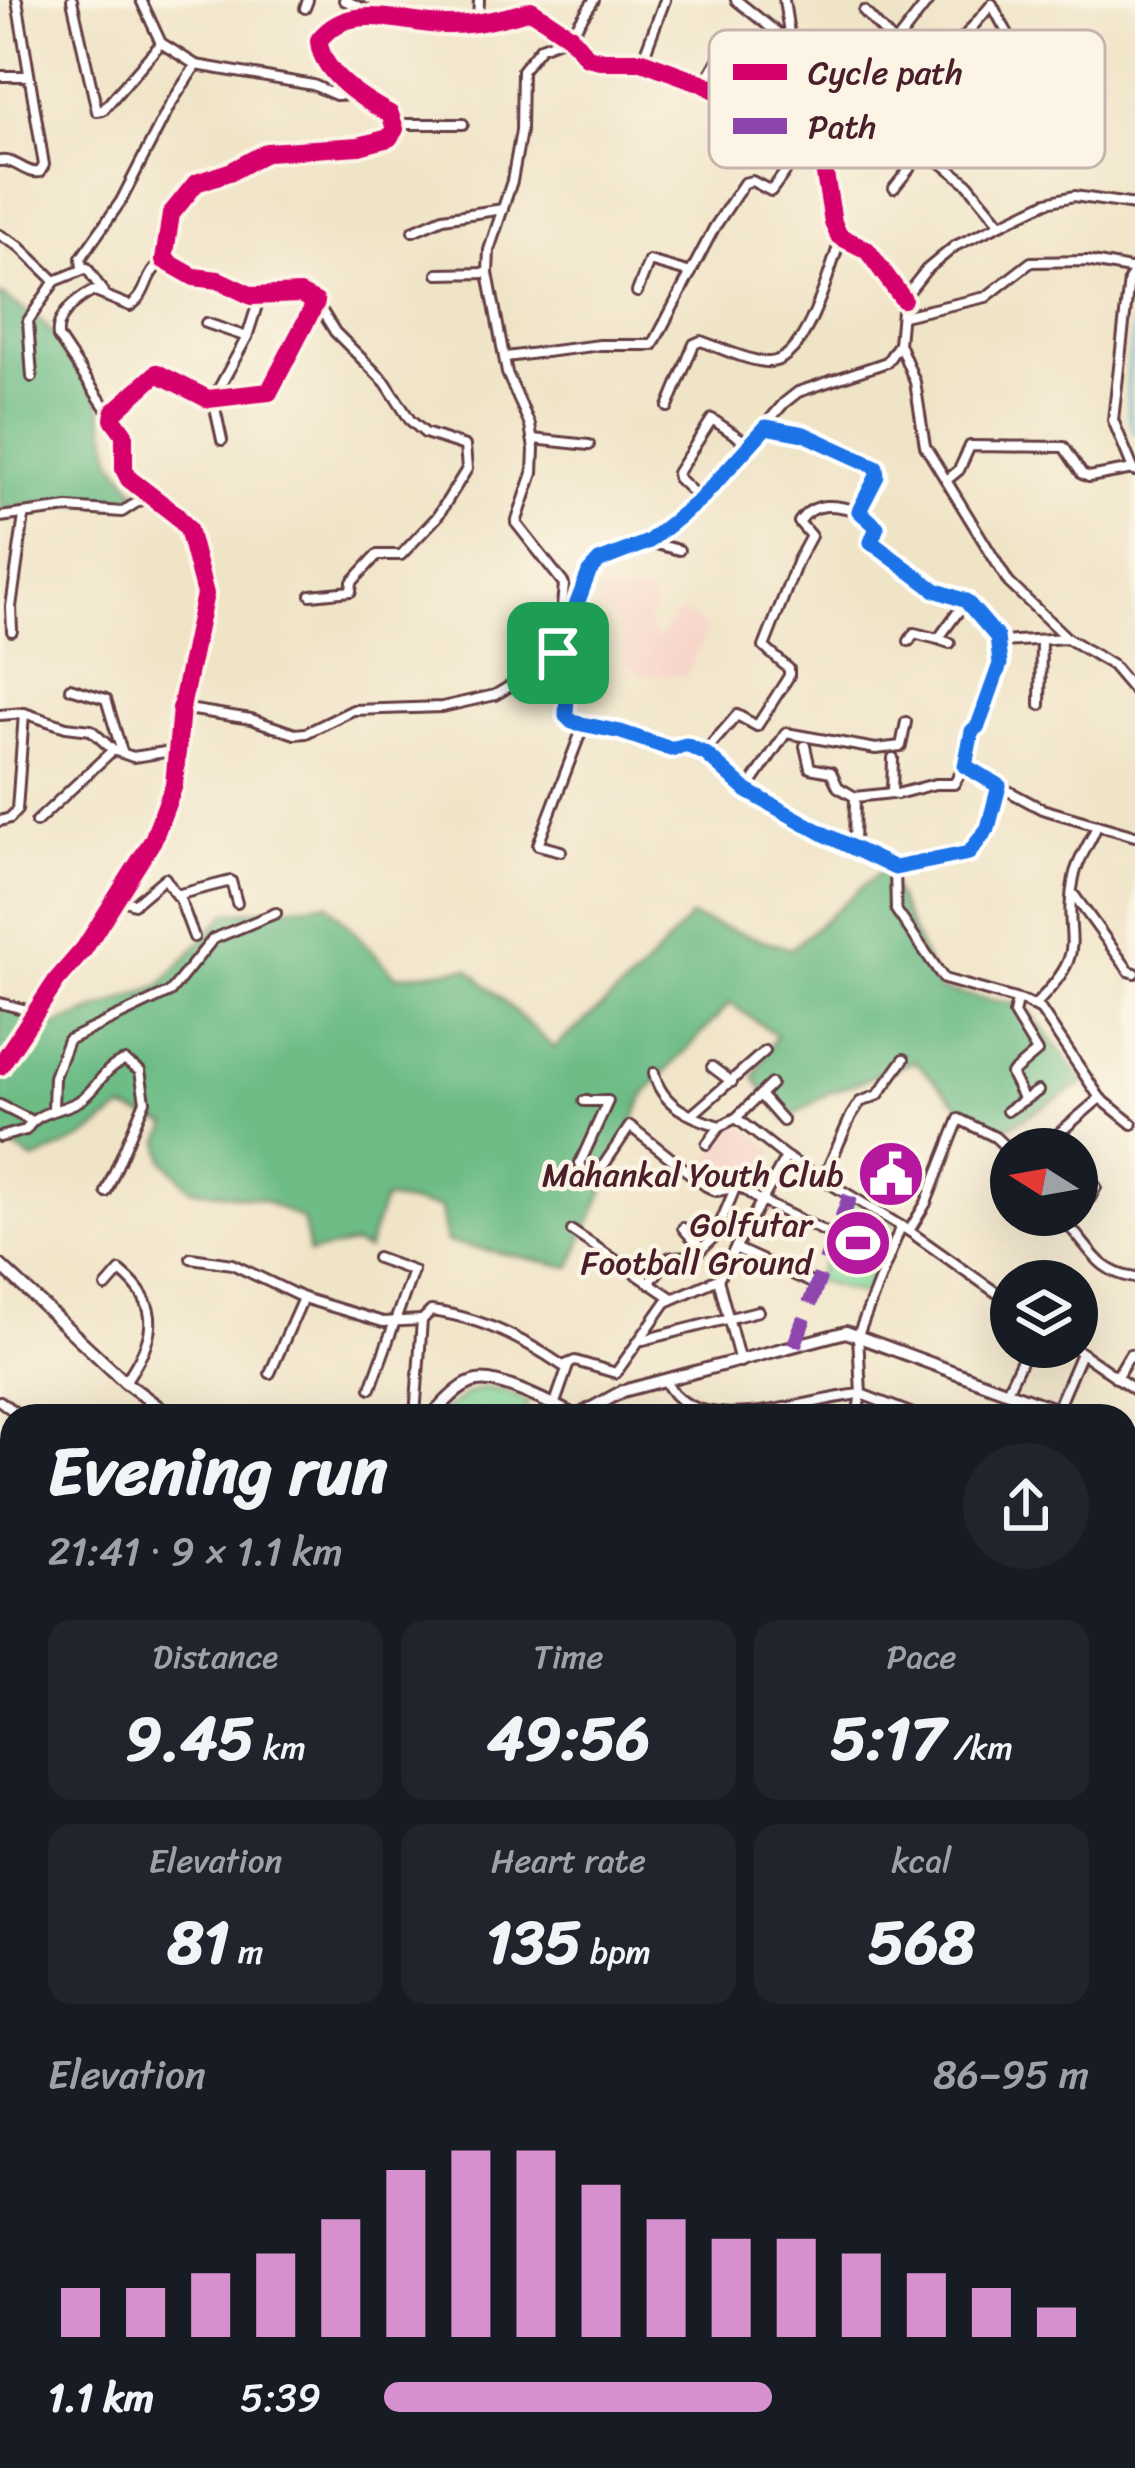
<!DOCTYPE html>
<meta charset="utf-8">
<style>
:root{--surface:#171b24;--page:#20242c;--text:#f1f3f6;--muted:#9ea1a6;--accent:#d690ce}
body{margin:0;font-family:Sriracha,sans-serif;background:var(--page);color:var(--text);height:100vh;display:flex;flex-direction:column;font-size:45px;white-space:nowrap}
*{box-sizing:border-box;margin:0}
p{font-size:39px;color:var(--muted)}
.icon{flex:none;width:66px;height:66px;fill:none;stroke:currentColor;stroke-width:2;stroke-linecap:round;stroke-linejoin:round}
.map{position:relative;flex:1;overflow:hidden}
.panel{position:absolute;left:0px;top:1404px;width:1137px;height:1065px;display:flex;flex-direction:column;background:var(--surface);border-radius:36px 36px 0 0;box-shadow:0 12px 48px #0002}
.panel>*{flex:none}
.needle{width:78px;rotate:281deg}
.controls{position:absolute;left:990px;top:1128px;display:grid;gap:24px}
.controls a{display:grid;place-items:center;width:108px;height:108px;border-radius:50%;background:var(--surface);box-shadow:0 12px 48px #0002;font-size:60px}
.pin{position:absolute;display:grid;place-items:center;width:102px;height:102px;color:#fff;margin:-51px;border-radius:24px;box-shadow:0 6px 18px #0006}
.round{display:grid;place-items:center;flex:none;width:126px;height:126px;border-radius:63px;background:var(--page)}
.summary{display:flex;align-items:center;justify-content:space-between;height:204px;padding:0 48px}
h1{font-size:66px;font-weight:800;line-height:90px}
.figures{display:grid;grid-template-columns:repeat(3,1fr);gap:18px;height:204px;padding:12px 48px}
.figures div{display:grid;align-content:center;border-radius:24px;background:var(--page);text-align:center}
.figures b{font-size:60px;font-weight:800}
.figures small{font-size:33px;font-weight:400}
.figures p{font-size:33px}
.chart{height:336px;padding:24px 48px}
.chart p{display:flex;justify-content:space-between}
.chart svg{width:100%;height:216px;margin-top:12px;stroke:var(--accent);stroke-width:6}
ul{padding:0 48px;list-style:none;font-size:39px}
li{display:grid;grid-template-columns:192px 144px 1fr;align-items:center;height:90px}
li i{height:30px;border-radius:15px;background:var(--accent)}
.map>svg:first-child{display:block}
.built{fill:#f7d1c8}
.green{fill:#87dc9f;stroke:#687e65;stroke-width:3}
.forest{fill:#6dbc86;stroke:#5c6e58;stroke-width:3}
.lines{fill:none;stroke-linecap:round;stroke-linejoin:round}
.stream{stroke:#55b9d3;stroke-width:3}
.street-casing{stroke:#633d42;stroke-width:14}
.secondary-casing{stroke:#633d42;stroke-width:16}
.street{stroke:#fff;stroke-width:8}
.secondary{stroke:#fff;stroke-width:10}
.quiet{stroke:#8e44ad;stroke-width:15;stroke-dasharray:30 15;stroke-linecap:butt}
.cycleway-casing{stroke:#fcf5e5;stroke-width:26}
.cycleway{stroke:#d6006c;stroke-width:18}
.route-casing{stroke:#fff;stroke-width:24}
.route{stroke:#1a73e8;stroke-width:15}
.labels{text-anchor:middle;stroke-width:9;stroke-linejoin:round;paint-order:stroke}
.poi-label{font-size:33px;fill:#4a1f2b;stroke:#fcf5e5;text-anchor:end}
.key{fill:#fcf5e5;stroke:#c7b5ad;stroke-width:3}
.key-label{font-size:33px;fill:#4a1f2b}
</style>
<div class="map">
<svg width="1135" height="2468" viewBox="0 0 1135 2468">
<rect width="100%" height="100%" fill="#fcf5e5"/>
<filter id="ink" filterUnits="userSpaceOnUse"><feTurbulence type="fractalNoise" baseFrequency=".00833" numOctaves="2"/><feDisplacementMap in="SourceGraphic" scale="24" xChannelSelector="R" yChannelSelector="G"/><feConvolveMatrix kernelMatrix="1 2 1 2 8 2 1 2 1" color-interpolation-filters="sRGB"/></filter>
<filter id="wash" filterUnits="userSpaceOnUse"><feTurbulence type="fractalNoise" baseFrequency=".004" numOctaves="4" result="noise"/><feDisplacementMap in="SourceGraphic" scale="48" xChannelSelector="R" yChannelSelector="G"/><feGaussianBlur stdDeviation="2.7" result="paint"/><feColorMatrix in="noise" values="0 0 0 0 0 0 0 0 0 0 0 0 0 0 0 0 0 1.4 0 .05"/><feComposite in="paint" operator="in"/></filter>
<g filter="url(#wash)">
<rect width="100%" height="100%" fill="#f0e4c7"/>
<g class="built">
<polygon points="613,588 614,594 647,591 651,596 655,609 648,620 653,636 660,637 677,614 685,612 708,628 686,675 646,676 622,660 623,635 612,616 596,607 595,592"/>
<polygon points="737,1121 774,1150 750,1192 734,1184 722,1188 710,1186 697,1175"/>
<polygon points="1125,1844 1135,1849 1135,1885 1128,1893 1135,1903 1135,2026 1125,2033"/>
</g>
<g class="green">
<polygon points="850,1196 894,1222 864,1295 815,1281"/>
<polygon points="484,1388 506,1392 528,1402 521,1416 447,1416 444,1411 467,1394"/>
</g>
<g class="forest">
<polygon points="0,294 44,323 99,399 113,460 137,492 115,505 49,503 0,510"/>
<polygon points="884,868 939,990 1025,1006 1085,1083 999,1132 963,1109 915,1061 828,1093 786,1120 754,1077 776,1035 730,1003 645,1094 571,1267 446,1242 441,1208 384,1199 367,1250 353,1244 309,1253 303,1220 261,1199 191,1189 164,1160 161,1141 168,1125 123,1109 85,1137 34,1160 0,1139 0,1003 54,1026 161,985 227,913 327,903 396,976 468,968 554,1048 639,975 690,917 791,949"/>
</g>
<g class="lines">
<path class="stream" d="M1135,320C1131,356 1121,399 1135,434"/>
</g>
</g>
<g filter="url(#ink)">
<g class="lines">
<defs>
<g id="street">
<polyline points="72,0 97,111 103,110 161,43"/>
<polyline points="141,0 161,43 196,65"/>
<polyline points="344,0 369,11"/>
<path d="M594,0L570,36L541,47L522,70L521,131L512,181L489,250L488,273L507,373L530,425L534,449L533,473L516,523L564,584L558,654L568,670L565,716L571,722L621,732L671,749L686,745C712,757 729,780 753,794C799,822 849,840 895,868L896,910L944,979L1026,1002L1041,1010L1100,1098L1132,1124"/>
<polyline points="736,0 968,184 1000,223"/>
<polyline points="784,0 790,40"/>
<polyline points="305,8 308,0"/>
<polyline points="478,19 479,0"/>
<polyline points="895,44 929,0"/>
<polyline points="642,61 665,0"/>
<polyline points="0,76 28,76"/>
<polyline points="986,80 1017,106 1076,117"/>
<polyline points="704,84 726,46"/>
<path d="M891,122L992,4C1019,58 1026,63 1084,78"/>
<polyline points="396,124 463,124"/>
<polyline points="928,151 1013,46"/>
<path d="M0,161C15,158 26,175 40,172L44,165L17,0"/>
<polyline points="894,188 925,149"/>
<polyline points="413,231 443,218 503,209"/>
<polyline points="0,235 19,246 55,281 87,268 103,292"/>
<polyline points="82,268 81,258 121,201 170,105 196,65 313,85 336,95 357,94"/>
<polyline points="438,274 488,273"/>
<polyline points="637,292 649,261 691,273"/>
<polyline points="903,316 986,297 1031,262 1087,261 1135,270"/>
<polyline points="206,323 247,337 260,296"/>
<polyline points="900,346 915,382 925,446 1009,583 1067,638 1112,665 1135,692"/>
<polyline points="506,357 600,345 653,345 714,228 744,183 752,181 771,191 802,149 895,44 864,11"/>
<polyline points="32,377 28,321 55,281"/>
<path d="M668,407L694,344L701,341C721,348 745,360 766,362C806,366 829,270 841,238"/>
<path d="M113,419L58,337C55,316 76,300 93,291L130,306C150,293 142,276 164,260"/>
<polyline points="766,427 804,434 876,467 877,476 859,511 877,527 871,541 935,589 966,601 1001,642 1067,638"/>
<polyline points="533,439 589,445"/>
<polyline points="222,440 213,399 247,337"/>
<polyline points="1134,471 1113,420 1129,280 1135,271"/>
<polyline points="948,479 959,470 970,446 1064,447 1082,474 1089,477 1133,469"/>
<polyline points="701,500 678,478 677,473 712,419 750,445"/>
<polyline points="0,517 68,508 122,512 148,495"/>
<polyline points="648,542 679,550"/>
<polyline points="311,595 351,591 352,582 377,555 401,555 437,517 467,469 465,446 425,433 410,420 386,383 335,332 317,303"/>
<polyline points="12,631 11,607 24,516"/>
<polyline points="564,638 589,571 600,561 648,542 701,500 784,403 798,392 887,362 899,344 903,299 926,270 955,246 1047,202 1074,196 1135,205"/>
<polyline points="938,639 950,643"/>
<polyline points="997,639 1000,664 978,726 972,731 965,766 999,786"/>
<polyline points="909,641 914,633 938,639 966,601"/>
<polyline points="70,688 106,699 122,752"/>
<polyline points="1040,705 1041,641"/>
<polyline points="181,708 251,719 295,734 306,733 353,710 442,707 495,695 547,664 559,652"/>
<polyline points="0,715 24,713"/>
<polyline points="805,746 810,768 831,772 838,787 855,797"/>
<path d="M704,753L737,715L757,726L789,676V669L764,647L798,560L811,536L799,522C814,500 836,505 859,511"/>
<polyline points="893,758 892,793 897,794 935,784 954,784 964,767"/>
<polyline points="744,786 751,784 786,733 876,749 901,746 906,722"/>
<polyline points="0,821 10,818 17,810 24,713 66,727 91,730 113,750"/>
<polyline points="36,822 113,750 133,757 178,750"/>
<polyline points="1097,825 1135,836"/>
<polyline points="854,847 855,797 892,793"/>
<polyline points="561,851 538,845 584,724"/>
<path d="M895,868L969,853L988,828L999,786L1042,809L1097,825C1091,843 1078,857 1074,877C1060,946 1095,944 1034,1006"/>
<polyline points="178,894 194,937"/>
<polyline points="1074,895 1129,971 1135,973"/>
<polyline points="117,898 134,904 165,878 176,895 231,881 237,903"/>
<polyline points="1017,1000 1014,1014 1037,1052 1011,1074 1024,1100"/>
<polyline points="0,1003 35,1012"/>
<path d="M0,1066L57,980L84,949L153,840L174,785L181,708L205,594L188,529L176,515L129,479L124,469V434L113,419L114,412L157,373L208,399L269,392L316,302L300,294L252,296L218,280L194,277L164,260L171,214L196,183L232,171L267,152L359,146L389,138L395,129L390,114C364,100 320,73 319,40C350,0 402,24 445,25C470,26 506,18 531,10L570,36L587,57L604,61H642L704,84L767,118L785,113L821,150L833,222L839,236L867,250L903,299"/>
<polyline points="712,1067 732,1082"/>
<path d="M654,1073C661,1105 691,1118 720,1126L736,1118L786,1157"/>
<polyline points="760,1095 783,1121"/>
<polyline points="584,1101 608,1101 580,1163 583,1171 599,1172 630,1126 706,1186 716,1191 741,1187 759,1200 834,1236"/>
<polyline points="0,1105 32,1121"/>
<polyline points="53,1109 54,1077 68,1040 170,992 213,939 276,913"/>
<polyline points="1007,1111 1038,1091"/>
<polyline points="693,1114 765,1051"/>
<polyline points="736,1118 771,1084"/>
<path d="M0,1137L26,1130C38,1110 60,1112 79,1101C97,1090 104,1066 125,1061L140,1071L145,1101L106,1192"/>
<polyline points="707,1144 720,1126"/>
<polyline points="1004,1149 1011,1169"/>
<polyline points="1065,1149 1056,1139 1058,1134 1100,1098"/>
<polyline points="1077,1162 1096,1187 1090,1198 1077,1195"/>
<polyline points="824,1177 851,1116 860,1102 878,1095 904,1059"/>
<path d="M1055,1215C1089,1238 1090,1271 1135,1278"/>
<polyline points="683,1228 701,1248"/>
<polyline points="572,1231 672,1298"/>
<polyline points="909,1231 926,1203 959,1119 995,1137 1011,1152"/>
<polyline points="735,1248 814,1284"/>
<polyline points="191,1258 232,1264 303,1298 383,1322 422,1320"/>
<polyline points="718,1279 740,1362"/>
<polyline points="649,1283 670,1257 694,1256 715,1236 736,1186"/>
<path d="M106,1287L120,1271C166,1308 153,1340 125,1382"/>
<polyline points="643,1340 758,1311"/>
<polyline points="1073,1347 1135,1390"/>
<polyline points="270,1373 303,1298"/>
<polyline points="1116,1378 1130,1354 1135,1358"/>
<path d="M665,1380C694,1444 809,1398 861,1394L858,1335L901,1226"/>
<polyline points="371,1388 413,1271 377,1258"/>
<polyline points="1007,1391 1028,1347"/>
<polyline points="0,1401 20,1416"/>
<polyline points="554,1406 568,1366"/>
<polyline points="1057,1409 1081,1353"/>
<path d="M415,1416L422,1320L431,1311C478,1317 524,1339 563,1366L575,1361L616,1373L666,1302L718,1279L786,1157L909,1231L1011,1303"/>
<polyline points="857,1416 861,1394 918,1416"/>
<polyline points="1006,1416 1015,1394"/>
<polyline points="1125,1497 1135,1501"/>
<polyline points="0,1548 12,1560"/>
<polyline points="0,1601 12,1602"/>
<polyline points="0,1733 12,1737"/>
<polyline points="0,2184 12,2191"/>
<polyline points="0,2256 12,2263"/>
<polyline points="8,2431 12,2434"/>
<polyline points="1125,2437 1135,2422"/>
<polyline points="54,2457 75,2467 105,2458"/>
<polyline points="428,2457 435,2468"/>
<polyline points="570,2457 577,2468"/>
<polyline points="235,2468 239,2457"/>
<polyline points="863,2468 866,2457"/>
<polyline points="1100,2468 1110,2457"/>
</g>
<g id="secondary">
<polyline points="0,1265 125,1382 171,1416"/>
<path d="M431,1416C443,1405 459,1384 477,1381C499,1376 555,1406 576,1416"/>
<polyline points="577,1416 623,1391 846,1332 1073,1416"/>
<polyline points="1125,1437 1135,1442"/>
<polyline points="0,1968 12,1936"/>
<polyline points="1125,2035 1135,2027"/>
<polyline points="1125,2262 1135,2275"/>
</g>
</defs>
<use href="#street" class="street-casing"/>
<use href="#secondary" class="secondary-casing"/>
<use href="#street" class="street"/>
<use href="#secondary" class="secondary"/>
<polyline class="quiet" points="794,1346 850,1196"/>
<defs>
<path id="cycleway" d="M0,1066L57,980L84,949L153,840L174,785L181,708L205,594L188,529L176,515L129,479L124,469V434L113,419L114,412L157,373L208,399L269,392L316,302L300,294L252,296L218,280L194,277L164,260L171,214L196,183L232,171L267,152L359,146L389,138L395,129L390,114C364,100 320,73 319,40C350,0 402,24 445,25C470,26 506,18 531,10L570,36L587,57L604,61H642L704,84L767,118L785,113L821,150L833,222L839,236L867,250L903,299"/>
</defs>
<use href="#cycleway" class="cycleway-casing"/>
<use href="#cycleway" class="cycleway"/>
</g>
</g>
<g class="lines" filter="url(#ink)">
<defs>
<polygon id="route" points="766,427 804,434 876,467 877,476 859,511 877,527 871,542 935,590 966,601 997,637 1000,664 978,726 972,731 965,766 999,786 988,828 969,853 895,868 824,834 747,791 706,754 686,745 671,749 621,732 572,722 566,716 568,670 558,653 589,572 599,561 648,542 700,500"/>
</defs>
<use href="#route" class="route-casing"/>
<use href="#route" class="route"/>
</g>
<defs>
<symbol id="civic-disc" viewBox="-11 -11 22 22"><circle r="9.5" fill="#b5179e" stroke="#fcf5e5"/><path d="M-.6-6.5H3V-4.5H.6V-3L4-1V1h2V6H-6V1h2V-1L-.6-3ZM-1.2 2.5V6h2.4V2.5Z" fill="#fff"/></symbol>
<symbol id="stadium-disc" viewBox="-11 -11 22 22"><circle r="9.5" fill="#b5179e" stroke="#fcf5e5"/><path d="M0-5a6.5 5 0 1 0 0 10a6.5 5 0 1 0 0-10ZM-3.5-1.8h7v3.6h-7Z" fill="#fff"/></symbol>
</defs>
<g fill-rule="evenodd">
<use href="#civic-disc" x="853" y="1136" width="76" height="76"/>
<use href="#stadium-disc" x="820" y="1205" width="76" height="76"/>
</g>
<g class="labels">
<g class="poi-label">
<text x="844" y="1186">Mahankal Youth Club</text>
<text x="812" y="1236">Golfutar<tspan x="812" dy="38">Football Ground</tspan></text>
</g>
</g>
<rect x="709" y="30" width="396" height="138" rx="18" class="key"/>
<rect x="733" y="64" width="54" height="16" fill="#d6006c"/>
<rect x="733" y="118" width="54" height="16" fill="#8e44ad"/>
<g class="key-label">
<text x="808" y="84">Cycle path</text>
<text x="808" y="138">Path</text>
</g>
</svg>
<div class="controls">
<a><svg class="needle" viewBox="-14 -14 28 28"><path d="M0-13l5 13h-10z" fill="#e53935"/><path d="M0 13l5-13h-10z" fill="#9ea1a6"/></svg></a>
<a><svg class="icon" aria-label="layers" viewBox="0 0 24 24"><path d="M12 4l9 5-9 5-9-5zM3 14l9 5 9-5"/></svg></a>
</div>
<div class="pin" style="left:558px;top:653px;background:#1e9e55"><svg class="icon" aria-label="arrive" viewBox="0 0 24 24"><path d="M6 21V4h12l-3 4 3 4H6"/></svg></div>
<section class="panel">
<div class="summary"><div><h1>Evening run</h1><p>21:41 · 9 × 1.1 km</p></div><a class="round"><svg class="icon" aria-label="share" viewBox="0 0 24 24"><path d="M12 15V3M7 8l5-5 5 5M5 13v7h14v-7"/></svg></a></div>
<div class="figures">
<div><p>Distance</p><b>9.45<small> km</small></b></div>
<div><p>Time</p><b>49:56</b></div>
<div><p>Pace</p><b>5:17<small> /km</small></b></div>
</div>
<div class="figures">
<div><p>Elevation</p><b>81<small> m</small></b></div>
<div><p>Heart rate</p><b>135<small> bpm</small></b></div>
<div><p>kcal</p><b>568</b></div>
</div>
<div class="chart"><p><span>Elevation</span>86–95 m</p>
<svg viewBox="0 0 160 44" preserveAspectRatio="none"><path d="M5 44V34M15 44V34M25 44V31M35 44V27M45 44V20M55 44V10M65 44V6M75 44V6M85 44V13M95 44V20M105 44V24M115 44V24M125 44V27M135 44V31M145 44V34M155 44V38"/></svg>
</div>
<ul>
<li><b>1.1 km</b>5:39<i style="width:55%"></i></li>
</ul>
</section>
</div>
